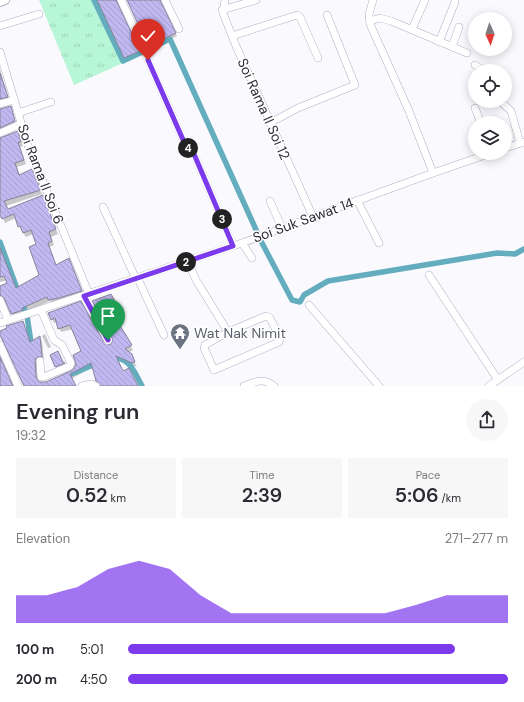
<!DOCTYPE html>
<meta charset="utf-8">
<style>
:root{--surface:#fff;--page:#f7f7f7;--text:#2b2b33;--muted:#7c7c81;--accent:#7c3aed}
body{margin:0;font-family:"DM Sans",sans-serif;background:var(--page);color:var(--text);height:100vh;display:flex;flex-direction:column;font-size:15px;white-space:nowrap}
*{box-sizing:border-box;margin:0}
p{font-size:13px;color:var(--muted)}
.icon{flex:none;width:22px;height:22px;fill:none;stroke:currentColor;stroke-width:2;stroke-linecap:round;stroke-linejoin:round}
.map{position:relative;height:386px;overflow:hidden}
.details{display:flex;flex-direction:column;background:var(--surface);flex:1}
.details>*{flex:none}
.needle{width:26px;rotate:177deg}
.tools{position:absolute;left:468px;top:12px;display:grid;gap:8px}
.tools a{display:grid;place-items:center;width:44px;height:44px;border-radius:50%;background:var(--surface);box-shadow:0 2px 10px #0003;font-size:20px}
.pin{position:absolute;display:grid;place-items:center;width:34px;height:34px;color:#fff;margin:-41px -17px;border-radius:50% 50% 50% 0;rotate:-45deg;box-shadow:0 0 4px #0007}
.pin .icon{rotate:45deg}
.km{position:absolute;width:20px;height:20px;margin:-10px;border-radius:50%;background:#222;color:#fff;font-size:11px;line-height:20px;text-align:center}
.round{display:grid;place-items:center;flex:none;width:42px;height:42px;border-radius:21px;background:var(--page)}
.overview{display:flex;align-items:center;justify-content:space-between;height:68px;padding:0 16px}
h1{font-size:22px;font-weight:600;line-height:30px}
.stats{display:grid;grid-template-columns:repeat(3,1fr);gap:6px;height:68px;padding:4px 16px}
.stats div{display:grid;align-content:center;border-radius:0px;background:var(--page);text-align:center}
.stats b{font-size:20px;font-weight:600}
.stats small{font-size:11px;font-weight:400}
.stats p{font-size:11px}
.chart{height:112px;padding:8px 16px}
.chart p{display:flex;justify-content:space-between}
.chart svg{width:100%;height:72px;margin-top:4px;fill:var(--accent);opacity:.7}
ul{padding:0 16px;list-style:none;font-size:13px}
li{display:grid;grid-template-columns:64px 48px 1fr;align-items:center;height:30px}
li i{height:10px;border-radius:5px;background:var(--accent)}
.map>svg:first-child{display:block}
.grass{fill:url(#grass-tufts)}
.shadow{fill:#0003}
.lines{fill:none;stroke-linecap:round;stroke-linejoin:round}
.canal{stroke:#63adbf;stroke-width:5.5}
.building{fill:url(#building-back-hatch);stroke:#87849a}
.minor-casing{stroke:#b1afc5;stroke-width:8}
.major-casing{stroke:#b1afc5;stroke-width:10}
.minor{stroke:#fff;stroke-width:7}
.major{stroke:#fff;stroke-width:8}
.route-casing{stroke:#fff;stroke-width:8}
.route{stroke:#7c3aed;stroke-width:5}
.labels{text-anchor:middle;stroke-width:3;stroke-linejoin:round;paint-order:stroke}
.street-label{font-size:14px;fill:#2e2d36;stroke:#fff}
.worship-label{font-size:14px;fill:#5b616d;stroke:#fff;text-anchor:start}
</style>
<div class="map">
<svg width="524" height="386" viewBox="0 0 524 386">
<defs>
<pattern id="grass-tufts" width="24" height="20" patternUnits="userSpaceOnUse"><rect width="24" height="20" fill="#b7f6d6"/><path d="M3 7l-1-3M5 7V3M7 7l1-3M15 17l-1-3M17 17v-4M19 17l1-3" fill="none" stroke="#9ed3b8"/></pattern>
<pattern id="building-back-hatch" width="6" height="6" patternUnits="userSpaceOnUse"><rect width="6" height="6" fill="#c0b8f0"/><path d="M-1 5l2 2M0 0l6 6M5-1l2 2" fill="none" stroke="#a59ece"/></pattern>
</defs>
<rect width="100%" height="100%" fill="#fafafe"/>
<polygon class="grass" points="39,0 92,0 123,63 74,85"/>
<g class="shadow">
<polygon points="98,0 119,0 117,6 141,54 127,60"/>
<polygon points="128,0 161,0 161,6 177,36 150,48"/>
<polygon points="0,69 9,100 0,104"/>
<polygon points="10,107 17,125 0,131 0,110"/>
<polygon points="18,132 23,146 20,147 26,164 17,167 20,176 34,174 42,194 6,206 8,211 45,201 58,234 51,237 54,245 49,247 56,266 71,263 84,295 51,304 50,301 14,318 7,301 0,300 0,287 8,283 7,280 0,282 0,245 16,289 40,276 37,245 33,234 26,237 19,226 16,218 5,223 0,211 0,138"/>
<polygon points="110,295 124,320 118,323 133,350 128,353 137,367 116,359 123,372 138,386 101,386 93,367 71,379 75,386 25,386 0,332 23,322 31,343 39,337 42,341 44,361 40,361 37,364 38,382 46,383 74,370 82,352 73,329 61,332 57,322 54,323 49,313 110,346 113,343"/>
<polygon points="45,334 51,347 48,348 42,336"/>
<polygon points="0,355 13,386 0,386"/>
<polygon points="63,363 67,367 58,371 56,366"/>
</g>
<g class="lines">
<g class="canal">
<polyline points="94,0 123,61 170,39 262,243 292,300 300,302 304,295 328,281 497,253 515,254 524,249"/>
<polyline points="0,242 27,316 32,349"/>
<path d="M110,358C129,356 134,371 142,386"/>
<polyline points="64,377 98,363"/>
</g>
</g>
<g class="building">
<polygon points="97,0 116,0 140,51 124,58"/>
<polygon points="127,0 160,0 176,33 148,46"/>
<polygon points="0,73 8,97 0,99"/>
<polygon points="11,106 15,121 0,128 0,109"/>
<polygon points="18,131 21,142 18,142 24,160 15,163 19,175 32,169 41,190 4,201 8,209 43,195 56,229 49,232 52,241 48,243 56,265 69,258 82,291 59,298 48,300 47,297 22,308 23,310 11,314 4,298 0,295 0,286 7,283 4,276 0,277 0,248 16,288 39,275 29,247 36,244 31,230 23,233 20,226 18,227 14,214 2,219 0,215 0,138"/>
<polygon points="111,294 123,316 116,319 132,345 125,349 132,354 135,362 132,363 116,356 123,371 129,368 138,386 101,386 96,381 91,363 70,374 76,386 24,386 0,335 0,331 7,328 6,326 23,321 30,342 40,336 42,357 38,357 35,359 36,377 39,382 46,382 73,370 76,364 73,355 81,351 70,325 58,329 55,318 51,320 48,313 81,301 104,342 110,345 112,342 112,338 92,301"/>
<polygon points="58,351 63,362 65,363 55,367 50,355"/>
<polygon points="0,357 13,386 0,386"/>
</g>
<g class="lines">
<defs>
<g id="minor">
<polyline points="121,0 143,47"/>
<polyline points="165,0 179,29"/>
<polyline points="225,0 223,13 236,46 313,217"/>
<polyline points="373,0 369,14 370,24 409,111 433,173"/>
<polyline points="222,10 256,0"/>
<polyline points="370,21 380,18 391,21 467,53"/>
<polyline points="0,26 39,14"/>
<polyline points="412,29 425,0"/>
<polyline points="232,36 297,15 300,17 318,58"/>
<polyline points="439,42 455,2"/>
<polyline points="452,47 459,27"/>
<polyline points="0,52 27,143 89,294"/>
<polyline points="148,60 184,142 194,154 233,246"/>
<polyline points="475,65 484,71"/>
<polyline points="500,101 511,111 520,143"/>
<polyline points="0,104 14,100"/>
<polyline points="475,108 481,123"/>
<polyline points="18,113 51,102"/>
<polyline points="270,123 298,108 355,85 327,15"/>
<polyline points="0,133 21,124"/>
<polyline points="505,148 524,142"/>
<polyline points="357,200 379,243"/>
<polyline points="270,201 282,228"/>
<polyline points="103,207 136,279"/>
<polyline points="242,243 252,258"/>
<polyline points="188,262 196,280 228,332"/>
<polyline points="429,275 498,380"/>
<polyline points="138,279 164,335"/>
<polyline points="84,296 108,340"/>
<polyline points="0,300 8,320"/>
<polyline points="309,305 379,386"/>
<polygon points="266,316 270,318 280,338 279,342 214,370 204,348 205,345 228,332"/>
<polyline points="0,323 242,243 433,173 491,153"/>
<polyline points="0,345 18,386"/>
<polyline points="40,361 41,377 44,377 70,366 71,363 62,345 54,340 41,310"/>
<polyline points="82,386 91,384 96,386"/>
<path d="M244,386C256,381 264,378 274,386"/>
<polyline points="489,386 524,362"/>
</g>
<polyline id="major" points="0,2 5,0"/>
</defs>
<use href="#minor" class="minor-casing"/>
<use href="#major" class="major-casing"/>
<use href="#minor" class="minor"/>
<use href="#major" class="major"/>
</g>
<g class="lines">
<defs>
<polyline id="route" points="108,340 84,296 233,246 194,154 184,142 148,60"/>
</defs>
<use href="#route" class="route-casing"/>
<use href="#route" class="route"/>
</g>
<defs>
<symbol id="temple-pin" viewBox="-11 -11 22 30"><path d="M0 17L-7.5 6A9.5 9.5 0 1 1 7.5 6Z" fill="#6b7280" stroke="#fff"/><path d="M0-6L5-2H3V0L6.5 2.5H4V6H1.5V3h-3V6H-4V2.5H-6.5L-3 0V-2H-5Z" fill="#fff"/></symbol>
</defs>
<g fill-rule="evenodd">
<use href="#temple-pin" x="169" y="322" width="22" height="30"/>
</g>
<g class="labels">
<g class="street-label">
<text transform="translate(264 109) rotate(66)" y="5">Soi Rama II Soi 12</text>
<text transform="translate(41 174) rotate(69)" y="5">Soi Rama II Soi 6</text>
<text transform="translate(303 220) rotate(-20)" y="5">Soi Suk Sawat 14</text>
</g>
<g class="worship-label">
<text x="194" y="338">Wat Nak Nimit</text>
</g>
</g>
</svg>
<div class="tools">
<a><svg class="needle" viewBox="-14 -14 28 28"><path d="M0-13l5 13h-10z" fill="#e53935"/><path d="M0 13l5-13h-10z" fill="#7c7c81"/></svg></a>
<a><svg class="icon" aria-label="locate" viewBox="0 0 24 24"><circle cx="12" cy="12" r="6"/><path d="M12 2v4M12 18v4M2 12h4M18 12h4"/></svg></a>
<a><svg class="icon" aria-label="layers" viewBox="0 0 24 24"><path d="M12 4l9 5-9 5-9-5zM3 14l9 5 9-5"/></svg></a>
</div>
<div class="pin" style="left:108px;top:340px;background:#1e9e55"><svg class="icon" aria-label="arrive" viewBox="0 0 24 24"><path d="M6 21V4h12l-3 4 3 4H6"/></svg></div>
<div class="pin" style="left:148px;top:60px;background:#d93025"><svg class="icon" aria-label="check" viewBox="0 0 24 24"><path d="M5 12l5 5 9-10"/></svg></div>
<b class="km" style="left:186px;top:262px">2</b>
<b class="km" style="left:222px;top:219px">3</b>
<b class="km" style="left:188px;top:148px">4</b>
</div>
<section class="details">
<div class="overview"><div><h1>Evening run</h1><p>19:32</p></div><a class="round"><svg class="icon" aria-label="share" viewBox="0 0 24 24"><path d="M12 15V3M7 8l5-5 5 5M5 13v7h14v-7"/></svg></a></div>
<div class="stats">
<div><p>Distance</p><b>0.52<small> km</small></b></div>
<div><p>Time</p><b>2:39</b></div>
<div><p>Pace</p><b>5:06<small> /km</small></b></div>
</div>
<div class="chart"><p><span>Elevation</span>271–277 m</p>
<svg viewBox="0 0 160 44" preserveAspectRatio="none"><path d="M0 44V27L10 27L20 22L30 11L40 6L50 11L60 27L70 38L80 38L90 38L100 38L110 38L120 38L130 33L140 27L150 27L160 27V44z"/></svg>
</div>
<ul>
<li><b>100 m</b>5:01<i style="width:86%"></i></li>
<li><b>200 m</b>4:50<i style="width:100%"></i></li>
</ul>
</section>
